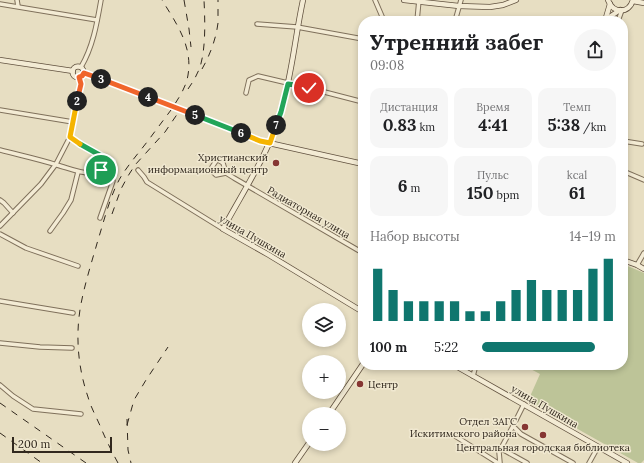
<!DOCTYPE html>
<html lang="ru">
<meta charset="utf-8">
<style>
:root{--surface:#fff;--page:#f6f6f6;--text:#202124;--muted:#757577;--accent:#0f766e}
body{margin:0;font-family:Lora,serif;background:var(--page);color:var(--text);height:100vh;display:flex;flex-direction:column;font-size:15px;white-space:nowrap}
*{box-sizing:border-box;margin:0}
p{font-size:13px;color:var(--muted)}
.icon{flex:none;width:22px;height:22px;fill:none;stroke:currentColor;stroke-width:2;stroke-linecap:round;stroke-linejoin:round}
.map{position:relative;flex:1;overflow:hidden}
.side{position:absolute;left:358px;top:16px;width:270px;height:354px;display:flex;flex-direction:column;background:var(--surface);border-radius:16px;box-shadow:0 2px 6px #0003}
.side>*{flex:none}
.tools{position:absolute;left:302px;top:303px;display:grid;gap:8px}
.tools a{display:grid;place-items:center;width:44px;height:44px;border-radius:50%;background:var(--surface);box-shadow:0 2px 6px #0003;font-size:20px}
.scale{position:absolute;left:12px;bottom:10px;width:100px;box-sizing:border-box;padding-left:4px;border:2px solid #31281e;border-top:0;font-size:11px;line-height:14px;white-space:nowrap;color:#31281e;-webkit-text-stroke:3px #f0e8d0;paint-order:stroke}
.pin{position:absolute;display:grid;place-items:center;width:34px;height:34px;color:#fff;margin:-17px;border:2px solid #fff;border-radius:50%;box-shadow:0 1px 4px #0007}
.km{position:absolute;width:20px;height:20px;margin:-10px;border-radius:50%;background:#222;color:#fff;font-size:11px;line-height:20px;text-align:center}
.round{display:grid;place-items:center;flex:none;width:42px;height:42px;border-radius:21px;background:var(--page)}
.headline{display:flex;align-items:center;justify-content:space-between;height:68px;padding:0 12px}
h1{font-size:22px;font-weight:800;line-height:30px}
.metrics{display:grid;grid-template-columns:repeat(3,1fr);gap:6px;height:68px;padding:4px 12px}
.metrics div{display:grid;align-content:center;border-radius:10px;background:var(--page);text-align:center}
.metrics b{font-size:17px;font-weight:800}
.metrics small{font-size:11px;font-weight:400}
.metrics p{font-size:11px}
.chart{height:112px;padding:8px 12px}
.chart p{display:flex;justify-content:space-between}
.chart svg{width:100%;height:72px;margin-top:4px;stroke:var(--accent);stroke-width:6}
ul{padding:0 12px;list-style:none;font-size:13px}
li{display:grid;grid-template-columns:64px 48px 1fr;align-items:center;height:30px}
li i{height:10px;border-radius:5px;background:var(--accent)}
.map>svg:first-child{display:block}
.green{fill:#bdc498}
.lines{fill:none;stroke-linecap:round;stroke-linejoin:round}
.street-casing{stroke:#7f705b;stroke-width:5.5}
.secondary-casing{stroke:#61513f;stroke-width:6}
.street{stroke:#f3ebd4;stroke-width:3.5}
.secondary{stroke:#f3ebd4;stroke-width:4.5}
.rail{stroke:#31281e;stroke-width:1;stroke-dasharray:7 7;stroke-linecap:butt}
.secondary-bridge-casing{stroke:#61513f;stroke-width:6;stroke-linecap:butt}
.secondary-bridge{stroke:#f3ebd4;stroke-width:4.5}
.split-1-casing{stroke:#fff;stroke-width:8}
.split-2-casing{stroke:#fff;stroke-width:8}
.split-3-casing{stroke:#fff;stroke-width:8}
.split-4-casing{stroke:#fff;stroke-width:8}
.split-5-casing{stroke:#fff;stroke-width:8}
.split-6-casing{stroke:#fff;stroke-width:8}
.split-7-casing{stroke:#fff;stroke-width:8}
.split-8-casing{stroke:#fff;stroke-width:8}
.split-9-casing{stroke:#fff;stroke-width:8}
.split-1{stroke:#22a559;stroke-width:5}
.split-2{stroke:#f5b400;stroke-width:5}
.split-3{stroke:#f0652b;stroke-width:5}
.split-4{stroke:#f0652b;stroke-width:5}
.split-5{stroke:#f0652b;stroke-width:5}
.split-6{stroke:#22a559;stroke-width:5}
.split-7{stroke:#f5b400;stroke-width:5}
.split-8{stroke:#22a559;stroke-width:5}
.split-9{stroke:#f5b400;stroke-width:5}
.poi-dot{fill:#863633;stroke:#f0e8d0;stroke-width:1.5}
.labels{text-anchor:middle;stroke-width:3;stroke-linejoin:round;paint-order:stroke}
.poi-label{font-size:10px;fill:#31281e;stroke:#f0e8d0;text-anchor:end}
.street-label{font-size:10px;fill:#31281e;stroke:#f0e8d0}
</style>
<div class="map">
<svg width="644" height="463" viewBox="0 0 644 463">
<rect width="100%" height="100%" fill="#e7dec2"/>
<polygon class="green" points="623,264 644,273 644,460 641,463 638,463 528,401 540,374 523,365 623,365"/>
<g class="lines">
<defs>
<g id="street">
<polyline points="17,0 18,6"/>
<polyline points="375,0 384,21"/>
<polyline points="0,4 97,20"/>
<polyline points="417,21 419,0"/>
<polyline points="455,21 461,0"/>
<polyline points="618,21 622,10"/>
<polyline points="257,24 297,27 363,39"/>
<path d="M81,67C93,47 97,23 101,0"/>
<polyline points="362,69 363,69"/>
<polyline points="246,93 249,80 258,76 309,88 363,102"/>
<polyline points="0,110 73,122"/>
<path d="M70,137L102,156C102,163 100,167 95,171"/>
<polyline points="623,141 642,144"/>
<path d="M0,150C19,155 38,159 57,165C68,168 79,173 90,173C98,172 107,168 112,162L102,156"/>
<polyline points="138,170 144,177 147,182 223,229"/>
<polyline points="623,171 644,180"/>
<polyline points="226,173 223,163 218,160 216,161 212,167 213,172 216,175 226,173 234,178 363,253"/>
<polyline points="0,200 4,203 13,213"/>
<polyline points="100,218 113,181 105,174 103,170 101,170"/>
<polyline points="0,226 41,184 56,164 70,137 81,84 79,77"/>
<polyline points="50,231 63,213 71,200 78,172"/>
<polyline points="0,234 26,248 78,266"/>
<polyline points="637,265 644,253"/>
<polyline points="0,301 73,313"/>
<polyline points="0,343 40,347 72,348"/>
<polyline points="473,376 476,365"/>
<polyline points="0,385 13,396 33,409 81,414"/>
<polyline points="524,404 513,426 521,434 573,463"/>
<polyline points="455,436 498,463"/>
<polyline points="500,448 527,463"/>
<polyline points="500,463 499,452 513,426"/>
<polyline points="589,463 598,447"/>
</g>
<g id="secondary">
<path d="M303,0C295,37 292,75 281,111C269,153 244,190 223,229L269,255L363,312"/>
<polyline points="404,0 459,6 490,7 503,5 516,0"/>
<path d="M608,0C613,14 629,14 633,0"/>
<polyline points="633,1 644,3"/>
<polyline points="605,21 610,4"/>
<polyline points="607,21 611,16 620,10"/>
<polyline points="0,60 73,71"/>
<circle cx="78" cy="72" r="5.5"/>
<polyline points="84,73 168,105"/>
<polyline points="182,110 260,141 363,164"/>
<polyline points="623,260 637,265 644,269"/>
<polyline points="454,365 627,463"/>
<polyline points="329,414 363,364"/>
<polyline points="295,463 309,443"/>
</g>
</defs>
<use href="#street" class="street-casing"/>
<use href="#secondary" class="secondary-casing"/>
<use href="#street" class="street"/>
<use href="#secondary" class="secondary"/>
<g class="rail">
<polyline points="184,0 189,29 191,47"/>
<path d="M202,69C210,55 216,39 218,23C218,15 218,8 218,0"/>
<path d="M188,89C193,82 197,75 200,67C206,48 205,20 204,0"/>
<polyline points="112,214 121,189 128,176 135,165 165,132 178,113"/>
<polyline points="0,403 86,463"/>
<polyline points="127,419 128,450 131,463"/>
<polyline points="127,425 134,400 146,380 168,347"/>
<polyline points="0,433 42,463"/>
<path d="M118,463C112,452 106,440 101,428C97,418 91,408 88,397C78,368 75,335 81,304C85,283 92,261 98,240C104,221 111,192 122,175C131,161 143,148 153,134C159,126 165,118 171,110C178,99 186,88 188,75C193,46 176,23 162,0"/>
</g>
<defs>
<polyline id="secondary-bridge" points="168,105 182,110"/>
</defs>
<use href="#secondary-bridge" class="secondary-bridge-casing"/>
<use href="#secondary-bridge" class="secondary-bridge"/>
</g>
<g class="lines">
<defs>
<polyline id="split-1" points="80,144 112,162 106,167 101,170"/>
<polyline id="split-2" points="77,101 70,137 80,144"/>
<polyline id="split-3" points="77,101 81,84 79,77 82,76 84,73 101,79"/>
<polyline id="split-4" points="101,79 148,97"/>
<polyline id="split-5" points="148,97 195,115"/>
<polyline id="split-6" points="195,115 241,133"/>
<polyline id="split-7" points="241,133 260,141 270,143 276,125"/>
<polyline id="split-8" points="276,125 281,112 288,84 295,85"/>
<polyline id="split-9" points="295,85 309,88"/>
</defs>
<use href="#split-1" class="split-1-casing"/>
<use href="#split-2" class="split-2-casing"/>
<use href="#split-3" class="split-3-casing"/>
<use href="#split-4" class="split-4-casing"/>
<use href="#split-5" class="split-5-casing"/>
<use href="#split-6" class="split-6-casing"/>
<use href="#split-7" class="split-7-casing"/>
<use href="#split-8" class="split-8-casing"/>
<use href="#split-9" class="split-9-casing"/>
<use href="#split-1" class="split-1"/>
<use href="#split-2" class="split-2"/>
<use href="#split-3" class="split-3"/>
<use href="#split-4" class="split-4"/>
<use href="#split-5" class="split-5"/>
<use href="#split-6" class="split-6"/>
<use href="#split-7" class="split-7"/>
<use href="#split-8" class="split-8"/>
<use href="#split-9" class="split-9"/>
</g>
<g class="poi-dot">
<circle cx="276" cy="163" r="4"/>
<circle cx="360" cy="384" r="4"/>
<circle cx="525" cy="427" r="4"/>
<circle cx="543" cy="435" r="4"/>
</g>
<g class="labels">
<g class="poi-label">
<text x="268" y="161">Христианский<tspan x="268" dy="12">информационный центр</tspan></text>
<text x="368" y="388" text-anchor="start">Центр</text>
<text x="517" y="425">Отдел ЗАГС<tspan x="517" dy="12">Искитимского района</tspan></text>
<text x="543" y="451" text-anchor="middle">Центральная городская библиотека</text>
</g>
<g class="street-label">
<text transform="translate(309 212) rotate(30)" y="4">Радиаторная улица</text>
<text transform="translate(253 236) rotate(30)" y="4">улица Пушкина</text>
<text transform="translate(545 406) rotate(30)" y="4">улица Пушкина</text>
</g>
</g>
</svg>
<div class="tools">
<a><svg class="icon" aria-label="layers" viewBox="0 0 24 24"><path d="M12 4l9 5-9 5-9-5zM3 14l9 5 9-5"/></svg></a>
<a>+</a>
<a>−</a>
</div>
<div class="scale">200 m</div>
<div class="pin" style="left:101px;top:170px;background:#1e9e55"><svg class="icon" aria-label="arrive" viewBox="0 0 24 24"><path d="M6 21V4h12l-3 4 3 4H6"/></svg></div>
<div class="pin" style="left:309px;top:88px;background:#d93025"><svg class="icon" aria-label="check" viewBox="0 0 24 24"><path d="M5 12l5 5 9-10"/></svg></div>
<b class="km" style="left:77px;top:101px">2</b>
<b class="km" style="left:101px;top:79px">3</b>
<b class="km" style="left:148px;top:97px">4</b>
<b class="km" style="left:195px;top:115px">5</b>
<b class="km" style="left:241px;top:133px">6</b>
<b class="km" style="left:276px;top:125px">7</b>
<section class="side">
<div class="headline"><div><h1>Утренний забег</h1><p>09:08</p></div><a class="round"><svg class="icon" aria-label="share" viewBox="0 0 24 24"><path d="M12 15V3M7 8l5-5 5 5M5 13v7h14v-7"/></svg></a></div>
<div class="metrics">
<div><p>Дистанция</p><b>0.83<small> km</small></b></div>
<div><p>Время</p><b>4:41</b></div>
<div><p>Темп</p><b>5:38<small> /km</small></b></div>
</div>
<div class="metrics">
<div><b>6<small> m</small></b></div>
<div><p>Пульс</p><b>150<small> bpm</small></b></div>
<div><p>kcal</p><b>61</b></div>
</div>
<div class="chart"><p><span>Набор высоты</span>14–19 m</p>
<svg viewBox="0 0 160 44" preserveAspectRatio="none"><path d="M5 44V12M15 44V25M25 44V32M35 44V32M45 44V32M55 44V32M65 44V38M75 44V38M85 44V32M95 44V25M105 44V19M115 44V25M125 44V25M135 44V25M145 44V12M155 44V6"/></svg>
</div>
<ul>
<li><b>100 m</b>5:22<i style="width:84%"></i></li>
</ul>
</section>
</div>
